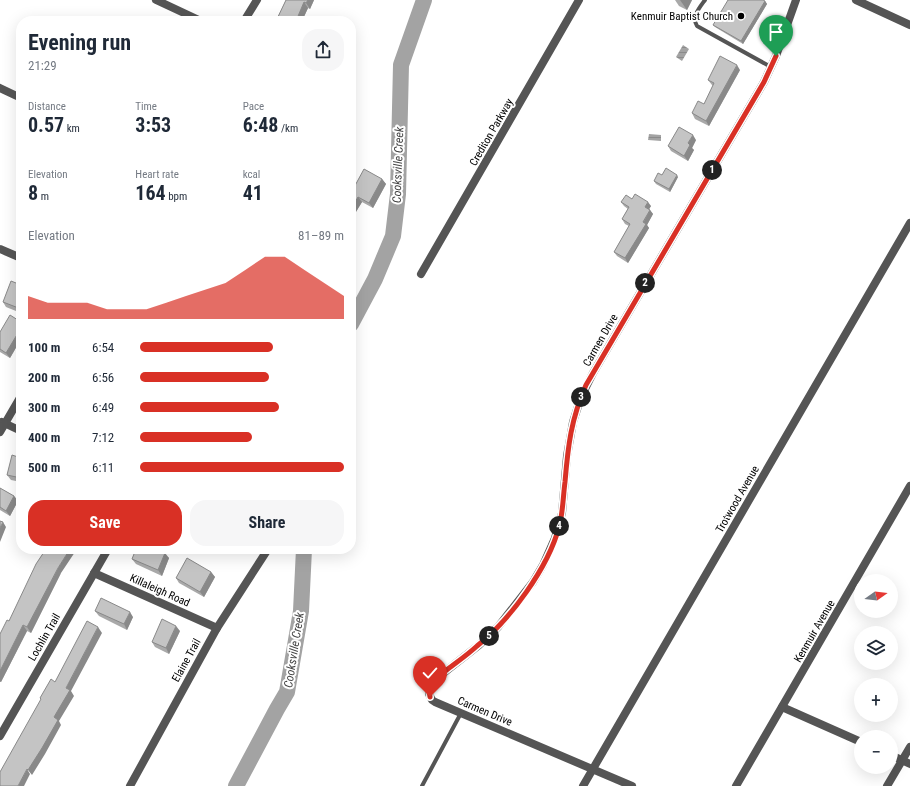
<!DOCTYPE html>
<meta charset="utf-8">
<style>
:root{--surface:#fff;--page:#f6f6f7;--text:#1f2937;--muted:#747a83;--accent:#d93025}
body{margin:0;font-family:"Roboto Condensed",sans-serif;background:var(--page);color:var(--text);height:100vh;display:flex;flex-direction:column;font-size:15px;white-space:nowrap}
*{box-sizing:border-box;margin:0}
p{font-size:13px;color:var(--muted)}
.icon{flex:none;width:22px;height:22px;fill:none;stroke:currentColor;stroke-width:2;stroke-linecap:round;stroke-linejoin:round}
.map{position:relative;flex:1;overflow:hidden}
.sheet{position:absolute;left:16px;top:16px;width:340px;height:538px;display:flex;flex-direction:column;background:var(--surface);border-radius:16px;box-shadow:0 4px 16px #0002}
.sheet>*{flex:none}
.needle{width:26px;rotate:76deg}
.tools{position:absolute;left:854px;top:574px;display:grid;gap:8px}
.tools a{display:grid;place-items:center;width:44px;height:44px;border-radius:50%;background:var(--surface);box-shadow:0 4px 16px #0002;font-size:20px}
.pin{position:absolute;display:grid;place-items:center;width:34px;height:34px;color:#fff;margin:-41px -17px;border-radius:50% 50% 50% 0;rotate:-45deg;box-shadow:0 0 4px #0007}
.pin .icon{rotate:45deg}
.km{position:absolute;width:20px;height:20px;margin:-10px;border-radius:50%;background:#222;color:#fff;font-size:11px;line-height:20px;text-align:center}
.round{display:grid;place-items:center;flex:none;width:42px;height:42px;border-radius:16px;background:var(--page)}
.headline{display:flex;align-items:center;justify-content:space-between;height:68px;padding:0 12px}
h1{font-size:22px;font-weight:700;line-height:30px}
.figures{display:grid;grid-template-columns:repeat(3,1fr);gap:6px;height:68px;padding:4px 12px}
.figures div{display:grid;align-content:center}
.figures b{font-size:20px;font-weight:700}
.figures small{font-size:11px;font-weight:400}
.figures p{font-size:11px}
.chart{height:112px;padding:8px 12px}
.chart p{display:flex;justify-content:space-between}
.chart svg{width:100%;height:72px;margin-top:4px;fill:var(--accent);opacity:.7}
.cta{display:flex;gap:8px;margin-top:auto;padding:8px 12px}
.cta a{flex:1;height:46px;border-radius:16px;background:var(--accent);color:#fff;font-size:16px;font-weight:700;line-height:46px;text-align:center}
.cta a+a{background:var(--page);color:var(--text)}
ul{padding:0 12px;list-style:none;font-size:13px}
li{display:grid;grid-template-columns:64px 48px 1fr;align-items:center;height:30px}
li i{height:10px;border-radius:5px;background:var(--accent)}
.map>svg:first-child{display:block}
.water{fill:url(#water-rules)}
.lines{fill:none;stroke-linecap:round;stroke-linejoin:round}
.river{stroke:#a3a3a3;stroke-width:16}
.service{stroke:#555;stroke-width:4}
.minor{stroke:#555;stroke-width:8}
.tertiary{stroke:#555;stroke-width:8}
.wall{fill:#a9a9a9}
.shaded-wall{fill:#898989}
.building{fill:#c4c4c4;stroke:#898989}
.route-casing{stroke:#fff;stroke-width:8}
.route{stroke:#d93025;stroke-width:5}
.poi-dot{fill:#000;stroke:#fff;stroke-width:1.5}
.labels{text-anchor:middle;stroke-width:4;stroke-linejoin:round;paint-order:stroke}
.poi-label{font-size:11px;fill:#000;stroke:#fff;text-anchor:end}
.street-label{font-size:11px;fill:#000;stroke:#fff}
.water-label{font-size:12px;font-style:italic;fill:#444;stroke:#fff}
</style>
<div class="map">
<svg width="910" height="786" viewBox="0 0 910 786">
<defs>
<pattern id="water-rules" width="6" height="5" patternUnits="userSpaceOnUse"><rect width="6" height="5" fill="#a3a3a3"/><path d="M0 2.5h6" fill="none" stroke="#8b8b8b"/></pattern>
</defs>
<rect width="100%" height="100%" fill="#fff"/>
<g class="water">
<polygon points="683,45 689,49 682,61 676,57"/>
<polygon points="649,134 661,135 661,141 648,140"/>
</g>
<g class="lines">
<g class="river">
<polyline points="351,324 375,279 393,236 398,194 401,65 424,0"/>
<polyline points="236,786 277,709 287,692 301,611 304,549"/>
</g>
<g class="service">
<path d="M705,0C700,7 691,17 697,26L771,67"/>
<polyline points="422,786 461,713"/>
</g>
<g class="minor">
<polyline points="156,0 201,21"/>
<polyline points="244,21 257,0"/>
<polyline points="0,88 21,98"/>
<polyline points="0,249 21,258"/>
<polyline points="421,274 579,0"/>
<polyline points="2,422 21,431"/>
<polyline points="0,432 21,396"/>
<polyline points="94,573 217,628"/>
<polyline points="782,707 861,742"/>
<polyline points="0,736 108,549"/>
<polyline points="891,755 910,764"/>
<polyline points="130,786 217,628 268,549"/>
<polyline points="583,786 910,223"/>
<polyline points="632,786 435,702 432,700 429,694 429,690 432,682 479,645 498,627 533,582 543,565 555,538 562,513 567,456 573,422 581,397 593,373 764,82 776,56 796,0"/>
<polyline points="736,786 910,486"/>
<polyline points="887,786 910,747"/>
</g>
<polyline class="tertiary" points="856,0 910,25"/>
</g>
<g class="wall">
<polygon points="286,0 314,0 310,9 308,8 302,21 276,21"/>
<polygon points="675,0 692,0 687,10 679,6"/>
<polygon points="765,1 767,4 743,44 715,27 713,25"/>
<polygon points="740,70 709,126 695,119 692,113 704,104 713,86 712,85 708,80"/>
<polygon points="696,140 692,148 694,150 688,161 671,151 668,146"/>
<polygon points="662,175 678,177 670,192 656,184 654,181"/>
<polygon points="382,179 386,184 373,208 362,202 351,220 351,193"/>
<polygon points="632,199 651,206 649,209 653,214 647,225 649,228 628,263 617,256 614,252 629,226 625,224 622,219 628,209 624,206 621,202"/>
<polygon points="21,285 21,313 6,307 3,302"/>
<polygon points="21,322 21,339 10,358 0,352 0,332"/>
<polygon points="21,458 21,482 11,480 7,475"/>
<polygon points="0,488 14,496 18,501 10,516 0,510"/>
<polygon points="160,549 159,550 169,558 162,576 136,564 132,559"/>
<polygon points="211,572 215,577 204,597 179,583 176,578"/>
<polygon points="61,573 31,633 27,631 1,682 0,682 0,634 9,621"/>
<polygon points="95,611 133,617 127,630 99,616"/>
<polygon points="180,631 169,654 155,647 152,642"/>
</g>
<g class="shaded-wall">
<polygon points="308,0 314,0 310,9 306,3"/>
<polygon points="680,0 692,0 687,10"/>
<polygon points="765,1 767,4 743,44 741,41"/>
<polygon points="304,2 308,8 302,21 296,21"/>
<polygon points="737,65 740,70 709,126 706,121"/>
<polygon points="693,135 696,140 692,148 694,150 688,161 684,156 688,143"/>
<polygon points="677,175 678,177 670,192 669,189"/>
<polygon points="382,179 386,184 373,208 369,203"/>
<polygon points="358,197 362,202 351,220 351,209"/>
<polygon points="648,202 651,206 648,211 645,207"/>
<polygon points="650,210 653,214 647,225 649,228 628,263 625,258"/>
<polygon points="21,328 21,339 10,358 6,353"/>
<polygon points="14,496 18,501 10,516 6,511"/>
<polygon points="3,522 6,527 0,542 0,528"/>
<polygon points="70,549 77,549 61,573 31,633 27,627 58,568"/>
<polygon points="165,553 169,558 162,576 158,570"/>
<polygon points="211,572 215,577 204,597 200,592"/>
<polygon points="130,612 133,617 127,630 124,624"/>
<polygon points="23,625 27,631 1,682 0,681 0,671"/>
<polygon points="176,626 180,631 169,654 166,648"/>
<polygon points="98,627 102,633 71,691 74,696 59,721 61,725 45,754 32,775 28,770 54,717 66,688"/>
<polygon points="27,769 30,774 24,786 18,786"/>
</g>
<g class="building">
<polygon points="286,0 308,0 306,3 304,2 296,21 276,21"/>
<polygon points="728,0 763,0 765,1 741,41 713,25"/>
<polygon points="720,56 737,65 706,121 692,113 698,101 704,104 714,83 708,80"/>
<polygon points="679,127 693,135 688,143 690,145 684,156 668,146"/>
<polygon points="666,168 677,175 669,189 654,181 658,173 662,175"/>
<polygon points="364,169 382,179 369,203 358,197 351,209 351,193"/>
<polygon points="635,194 648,202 645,207 650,210 643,222 646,224 625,258 614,252 630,224 622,219 629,207 621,202 626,195 632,199"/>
<polygon points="11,281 21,285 21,309 3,302"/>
<polygon points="10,315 21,322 21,328 6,353 0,349 0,332"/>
<polygon points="12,455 21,458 21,478 7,475"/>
<polygon points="0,488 14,496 6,511 0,507"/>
<polygon points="0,521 3,522 0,528"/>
<polygon points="46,549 70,549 58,568 27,627 23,625 0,671 0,634 7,620 9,621 36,564"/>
<polygon points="136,549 155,549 165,553 158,570 132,559"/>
<polygon points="187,558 211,572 200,592 176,578"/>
<polygon points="101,598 130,612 124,624 95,611"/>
<polygon points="162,619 176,626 166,648 152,642"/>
<polygon points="87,621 98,627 66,688 70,690 54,717 58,720 42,748 28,770 27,769 18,786 0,786 0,772 41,699 40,698 51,679 55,682"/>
</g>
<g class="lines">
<defs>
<path id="route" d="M430,697L429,690L432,682C446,669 463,659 477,646C510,620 548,568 559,527C563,513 563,497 565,482C568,446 571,419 586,385L764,82L776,56"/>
</defs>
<use href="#route" class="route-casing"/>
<use href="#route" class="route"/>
</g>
<circle class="poi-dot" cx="741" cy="16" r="4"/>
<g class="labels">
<g class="poi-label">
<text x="733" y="20">Kenmuir Baptist Church</text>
</g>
<g class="street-label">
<text transform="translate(491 132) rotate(-60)" y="4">Crediton Parkway</text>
<text transform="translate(600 340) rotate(-60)" y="4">Carmen Drive</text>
<text transform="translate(737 499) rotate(-60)" y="4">Trotwood Avenue</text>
<text transform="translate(160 590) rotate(24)" y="4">Killaleigh Road</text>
<text transform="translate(814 631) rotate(-60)" y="4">Kenmuir Avenue</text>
<text transform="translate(44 637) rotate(-60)" y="4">Lochlin Trail</text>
<text transform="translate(186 660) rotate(-61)" y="4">Elaine Trail</text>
<text transform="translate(485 711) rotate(23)" y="4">Carmen Drive</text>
</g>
<g class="water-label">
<text transform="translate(398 165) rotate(-88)" y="4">Cooksville Creek</text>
<text transform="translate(294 650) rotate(-81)" y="4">Cooksville Creek</text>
</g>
</g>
</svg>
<div class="tools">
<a><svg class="needle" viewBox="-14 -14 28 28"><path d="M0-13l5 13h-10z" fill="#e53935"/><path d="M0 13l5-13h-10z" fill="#747a83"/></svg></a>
<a><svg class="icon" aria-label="layers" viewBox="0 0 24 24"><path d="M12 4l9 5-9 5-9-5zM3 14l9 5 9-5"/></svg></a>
<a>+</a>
<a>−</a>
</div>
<div class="pin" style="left:776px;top:56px;background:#1e9e55"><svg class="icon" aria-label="arrive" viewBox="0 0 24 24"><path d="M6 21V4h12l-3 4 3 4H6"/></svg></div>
<div class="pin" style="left:430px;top:697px;background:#d93025"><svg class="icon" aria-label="check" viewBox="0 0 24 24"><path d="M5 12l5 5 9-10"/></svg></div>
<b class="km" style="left:712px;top:170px">1</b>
<b class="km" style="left:645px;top:283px">2</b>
<b class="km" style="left:581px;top:397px">3</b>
<b class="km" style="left:559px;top:526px">4</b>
<b class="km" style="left:489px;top:636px">5</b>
<section class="sheet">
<div class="headline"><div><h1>Evening run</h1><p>21:29</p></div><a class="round"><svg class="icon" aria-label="share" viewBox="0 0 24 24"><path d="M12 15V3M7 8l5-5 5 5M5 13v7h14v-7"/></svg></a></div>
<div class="figures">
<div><p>Distance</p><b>0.57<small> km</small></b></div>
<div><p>Time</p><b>3:53</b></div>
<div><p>Pace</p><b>6:48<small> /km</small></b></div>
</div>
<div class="figures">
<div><p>Elevation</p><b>8<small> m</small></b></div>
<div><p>Heart rate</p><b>164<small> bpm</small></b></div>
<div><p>kcal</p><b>41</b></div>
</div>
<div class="chart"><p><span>Elevation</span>81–89 m</p>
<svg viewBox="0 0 160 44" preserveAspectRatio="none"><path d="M0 44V30L10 34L20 34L30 34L40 38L50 38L60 38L70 34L80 30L90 26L100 22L110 14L120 6L130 6L140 14L150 22L160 30V44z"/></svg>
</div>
<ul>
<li><b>100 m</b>6:54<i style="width:65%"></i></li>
<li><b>200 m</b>6:56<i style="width:63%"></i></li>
<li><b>300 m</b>6:49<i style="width:68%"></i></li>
<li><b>400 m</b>7:12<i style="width:55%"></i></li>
<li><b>500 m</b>6:11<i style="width:100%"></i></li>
</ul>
<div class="cta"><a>Save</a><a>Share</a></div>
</section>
</div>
